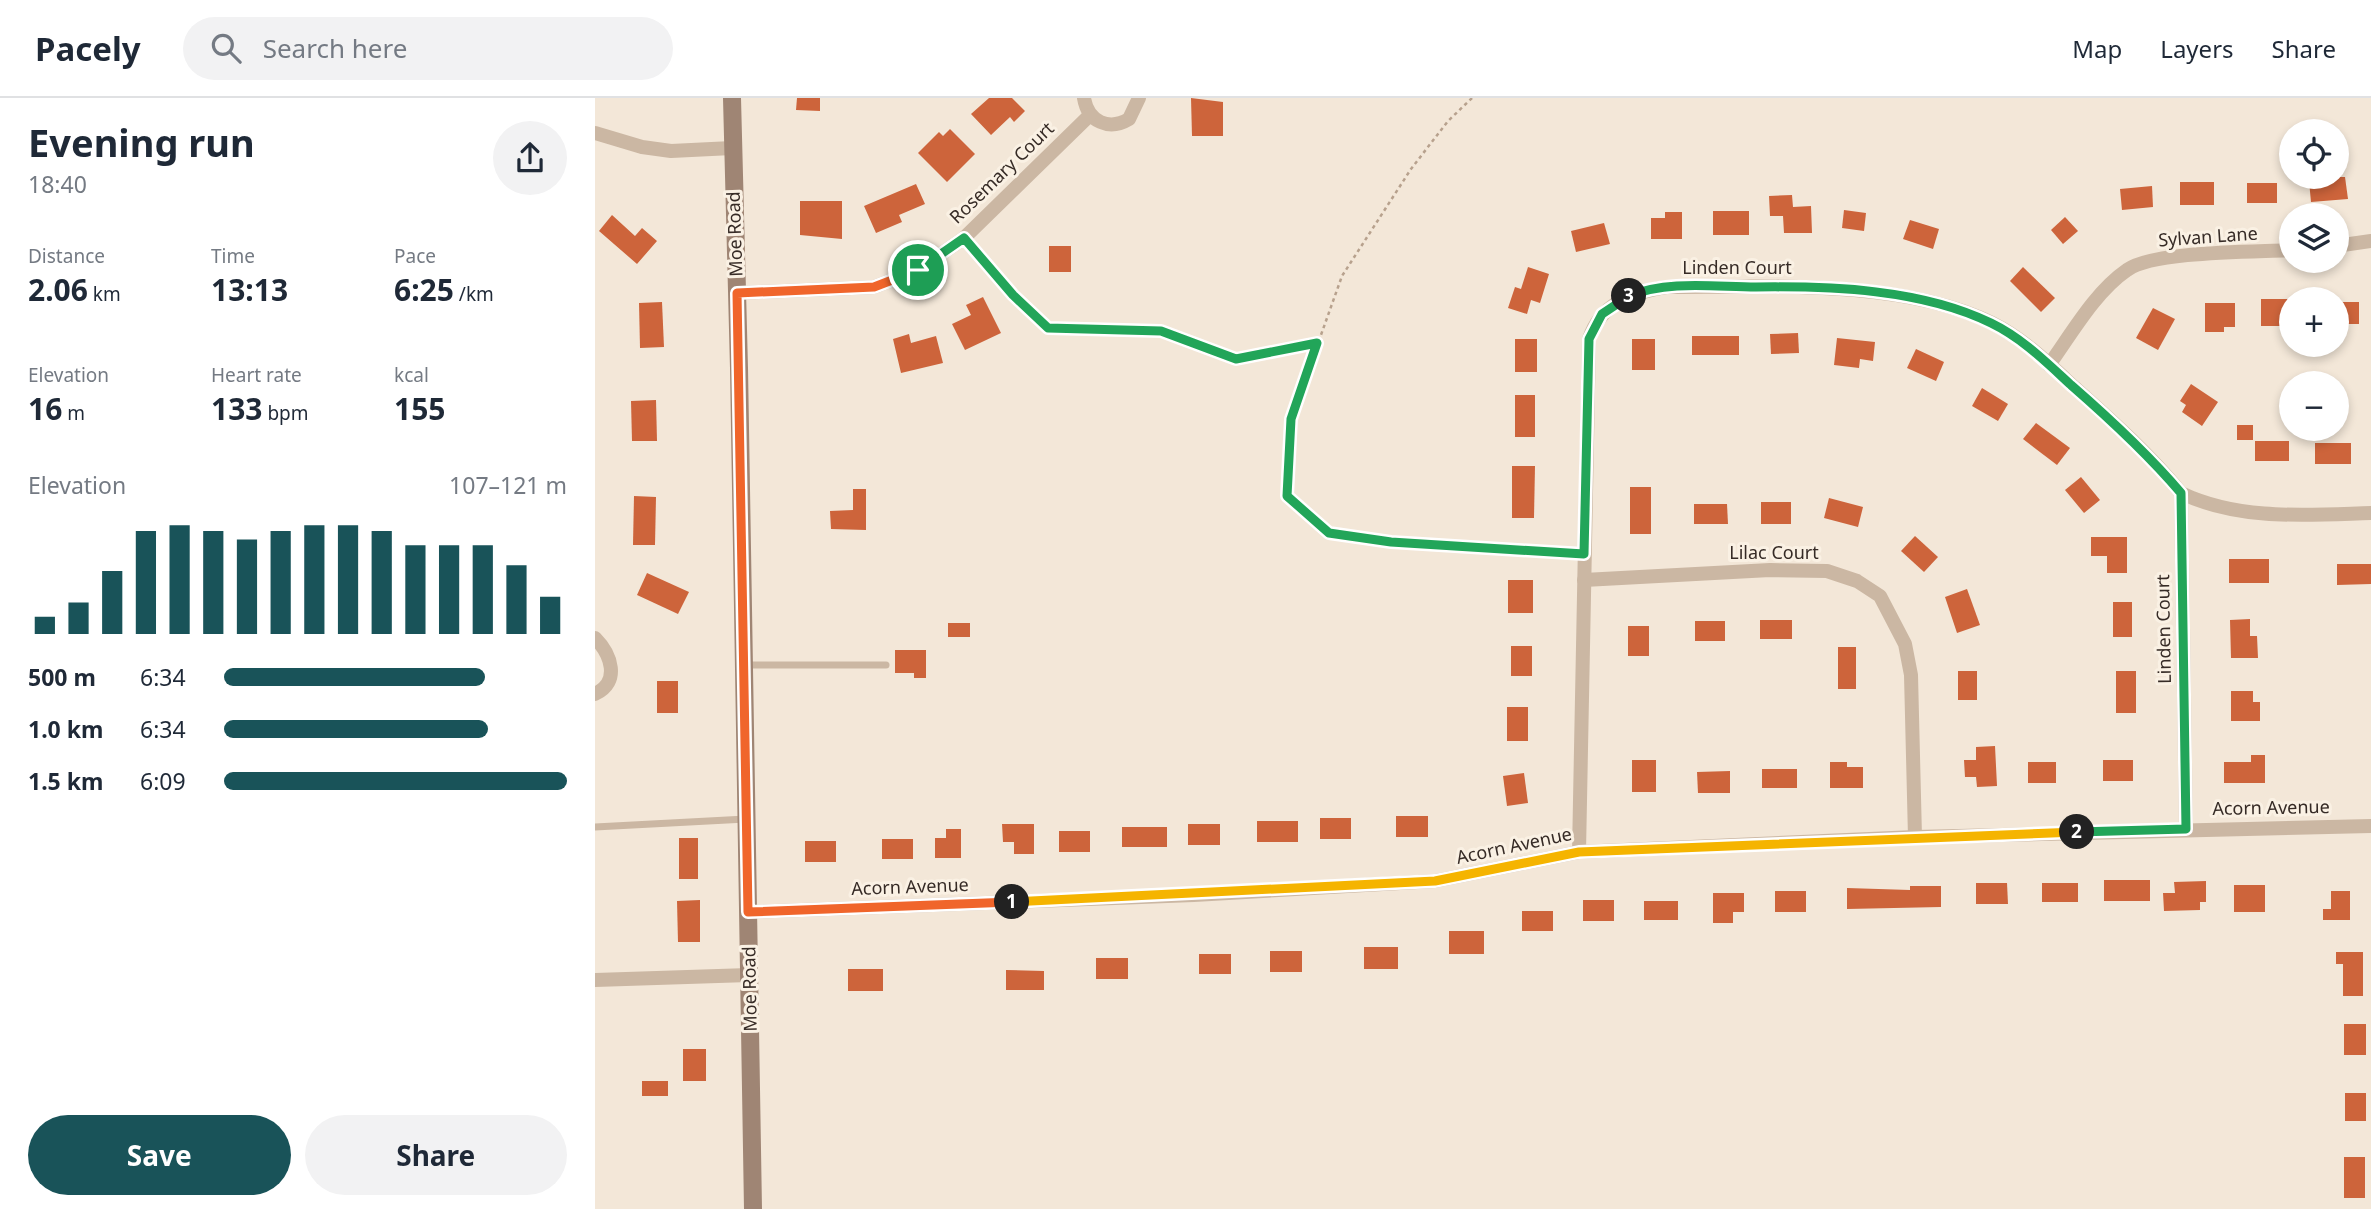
<!DOCTYPE html>
<meta charset="utf-8">
<style>
:root{--surface:#fff;--page:#f2f2f3;--text:#1f2937;--muted:#747a83;--line:#e0e1e3;--accent:#195359}
body{margin:0;font-family:"Noto Sans",sans-serif;background:var(--page);color:var(--text);height:100vh;display:flex;flex-direction:column;font-size:26px;white-space:nowrap}
*{box-sizing:border-box;margin:0}
p{font-size:23px;color:var(--muted)}
.icon{flex:none;width:38px;height:38px;fill:none;stroke:currentColor;stroke-width:2;stroke-linecap:round;stroke-linejoin:round}
.map{position:relative;flex:1;overflow:hidden}
.sheet{display:flex;flex-direction:column;background:var(--surface);width:595px}
.sheet>*{flex:none}
.tools{position:absolute;left:1684px;top:21px;display:grid;gap:14px}
.tools a{display:grid;place-items:center;width:70px;height:70px;border-radius:50%;background:var(--surface);box-shadow:0 4px 10px #0003;font-size:35px}
.pin{position:absolute;display:grid;place-items:center;width:60px;height:60px;color:#fff;margin:-30px;border:4px solid #fff;border-radius:50%;box-shadow:0 2px 7px #0007}
.km{position:absolute;width:35px;height:35px;margin:-18px;border-radius:50%;background:#222;color:#fff;font-size:19px;line-height:35px;text-align:center}
.round{display:grid;place-items:center;flex:none;width:74px;height:74px;border-radius:37px;background:var(--page)}
.overview{display:flex;align-items:center;justify-content:space-between;height:119px;padding:0 28px}
h1{font-size:38px;font-weight:700;line-height:52px}
.metrics{display:grid;grid-template-columns:repeat(3,1fr);gap:10px;height:119px;padding:7px 28px}
.metrics div{display:grid;align-content:center}
.metrics b{font-size:30px;font-weight:700}
.metrics small{font-size:19px;font-weight:400}
.metrics p{font-size:19px}
.chart{height:196px;padding:14px 28px}
.chart p{display:flex;justify-content:space-between}
.chart svg{width:100%;height:126px;margin-top:7px;stroke:var(--accent);stroke-width:6}
.button{display:flex;gap:14px;margin-top:auto;padding:14px 28px}
.button a{flex:1;height:80px;border-radius:42px;background:var(--accent);color:#fff;font-size:28px;font-weight:700;line-height:80px;text-align:center}
.button a+a{background:var(--page);color:var(--text)}
ul{padding:0 28px;list-style:none;font-size:23px}
li{display:grid;grid-template-columns:112px 84px 1fr;align-items:center;height:52px}
li i{height:18px;border-radius:9px;background:var(--accent)}
header{display:flex;align-items:center;gap:42px;box-sizing:border-box;height:98px;padding:0 35px;background:var(--surface);border-bottom:2px solid var(--line)}
header strong{font-size:33px}
nav{display:flex;gap:38px;margin-inline-start:auto;font-size:24px}
.search{width:490px;height:63px;background:var(--page);display:flex;align-items:center;gap:18px;box-sizing:border-box;padding:0 24px;border-radius:38px;color:var(--muted);font-size:26px}
main{display:flex;flex:1;min-height:0}
.map>svg:first-child{display:block}
.building{fill:#cd643b}
.lines{fill:none;stroke-linecap:round;stroke-linejoin:round}
.path{stroke:#b7a18d;stroke-width:2.5;stroke-dasharray:3.5 3.5;stroke-linecap:butt}
.lane{stroke:#cbb7a3;stroke-width:7}
.street{stroke:#cbb7a3;stroke-width:14}
.secondary{stroke:#9f8574;stroke-width:18}
.split-1-casing{stroke:#fff;stroke-width:14}
.split-2-casing{stroke:#fff;stroke-width:14}
.split-3-casing{stroke:#fff;stroke-width:14}
.split-4-casing{stroke:#fff;stroke-width:14}
.split-1{stroke:#f0652b;stroke-width:9}
.split-2{stroke:#f5b400;stroke-width:9}
.split-3{stroke:#22a559;stroke-width:9}
.split-4{stroke:#22a559;stroke-width:9}
.labels{text-anchor:middle;stroke-width:6;stroke-linejoin:round;paint-order:stroke}
.street-label{font-size:18px;fill:#362b26;stroke:#faf1e4}
</style>
<header>
<strong>Pacely</strong>
<div class="search"><svg class="icon" aria-label="search" viewBox="0 0 24 24"><circle cx="10" cy="10" r="6"/><path d="M15 15l6 6"/></svg>Search here</div>
<nav><a>Map</a><a>Layers</a><a>Share</a></nav>
</header>
<main>
<section class="sheet">
<div class="overview"><div><h1>Evening run</h1><p>18:40</p></div><a class="round"><svg class="icon" aria-label="share" viewBox="0 0 24 24"><path d="M12 15V3M7 8l5-5 5 5M5 13v7h14v-7"/></svg></a></div>
<div class="metrics">
<div><p>Distance</p><b>2.06<small> km</small></b></div>
<div><p>Time</p><b>13:13</b></div>
<div><p>Pace</p><b>6:25<small> /km</small></b></div>
</div>
<div class="metrics">
<div><p>Elevation</p><b>16<small> m</small></b></div>
<div><p>Heart rate</p><b>133<small> bpm</small></b></div>
<div><p>kcal</p><b>155</b></div>
</div>
<div class="chart"><p><span>Elevation</span>107–121 m</p>
<svg viewBox="0 0 160 44" preserveAspectRatio="none"><path d="M5 44V38M15 44V33M25 44V22M35 44V8M45 44V6M55 44V8M65 44V11M75 44V8M85 44V6M95 44V6M105 44V8M115 44V13M125 44V13M135 44V13M145 44V20M155 44V31"/></svg>
</div>
<ul>
<li><b>500 m</b>6:34<i style="width:76%"></i></li>
<li><b>1.0 km</b>6:34<i style="width:77%"></i></li>
<li><b>1.5 km</b>6:09<i style="width:100%"></i></li>
</ul>
<div class="button"><a>Save</a><a>Share</a></div>
</section>
<div class="map">
<svg width="1776" height="1111" viewBox="0 0 1776 1111">
<rect width="100%" height="100%" fill="#f3e7d8"/>
<g class="building">
<polygon points="202,0 225,0 225,13 201,12"/>
<polygon points="394,0 417,0 430,13 419,24 415,19 396,37 376,16"/>
<polygon points="596,0 628,4 628,38 597,38"/>
<polygon points="355,31 380,56 352,84 323,55 344,34 348,38"/>
<polygon points="1733,79 1750,79 1753,101 1716,104 1714,83"/>
<rect x="1585" y="84" width="34" height="23"/>
<rect x="1652" y="85" width="30" height="20"/>
<polygon points="321,86 330,106 304,117 307,124 281,135 269,108"/>
<polygon points="1557,88 1558,109 1527,112 1525,91"/>
<polygon points="1197,97 1198,109 1216,108 1217,135 1189,135 1188,118 1175,118 1174,98"/>
<polygon points="205,103 247,103 247,141 205,137"/>
<polygon points="1249,112 1271,115 1269,133 1247,130"/>
<rect x="1118" y="113" width="36" height="24"/>
<polygon points="1070,114 1087,114 1087,141 1056,141 1056,120 1070,120"/>
<polygon points="17,117 40,138 47,130 62,143 42,166 4,133"/>
<polygon points="1470,119 1483,133 1468,146 1456,132"/>
<polygon points="1315,122 1344,131 1338,151 1308,141"/>
<polygon points="1009,125 1015,146 981,154 976,133"/>
<rect x="454" y="148" width="22" height="26"/>
<polygon points="933,169 954,176 945,205 936,202 932,216 913,210 920,189 926,191"/>
<polygon points="1428,169 1460,200 1446,214 1415,183"/>
<polygon points="388,199 406,235 370,252 357,226 376,217 371,207"/>
<rect x="1666" y="201" width="30" height="27"/>
<polygon points="67,204 69,249 45,250 44,205"/>
<rect x="1741" y="204" width="23" height="22"/>
<polygon points="1610,205 1640,205 1640,229 1629,229 1629,234 1610,234"/>
<polygon points="1558,210 1580,221 1563,252 1541,240"/>
<polygon points="1203,235 1204,255 1176,256 1175,236"/>
<polygon points="314,236 316,245 341,238 348,265 306,275 298,241"/>
<rect x="1097" y="238" width="47" height="19"/>
<polygon points="1242,240 1280,244 1278,263 1265,261 1264,270 1239,267"/>
<rect x="920" y="241" width="22" height="33"/>
<rect x="1037" y="241" width="23" height="31"/>
<polygon points="1321,251 1349,264 1341,283 1312,270"/>
<polygon points="1596,286 1623,304 1607,328 1587,314 1591,307 1585,303"/>
<polygon points="1387,290 1413,306 1403,323 1377,308"/>
<rect x="920" y="297" width="20" height="42"/>
<polygon points="61,302 62,343 37,343 36,303"/>
<polygon points="1441,325 1475,350 1462,367 1428,341"/>
<rect x="1642" y="327" width="16" height="15"/>
<rect x="1660" y="343" width="34" height="20"/>
<rect x="1720" y="345" width="36" height="21"/>
<polygon points="917,368 940,368 939,420 917,420"/>
<polygon points="1486,379 1505,402 1489,415 1470,392"/>
<rect x="1035" y="389" width="21" height="47"/>
<polygon points="258,391 271,391 271,432 236,431 235,413 258,412"/>
<polygon points="39,398 61,399 60,447 38,447"/>
<polygon points="1234,400 1268,409 1263,429 1229,420"/>
<rect x="1166" y="404" width="30" height="22"/>
<polygon points="1099,406 1132,406 1133,426 1099,426"/>
<polygon points="1320,438 1343,459 1329,474 1306,453"/>
<polygon points="1496,439 1532,439 1532,475 1512,475 1512,458 1496,458"/>
<rect x="1634" y="461" width="40" height="24"/>
<polygon points="1742,466 1776,466 1776,486 1742,487"/>
<polygon points="52,475 94,494 83,516 42,497"/>
<rect x="913" y="482" width="25" height="33"/>
<polygon points="1372,491 1385,527 1362,535 1350,499"/>
<rect x="1518" y="504" width="19" height="35"/>
<polygon points="1655,521 1655,538 1662,538 1663,560 1636,560 1635,522"/>
<rect x="1165" y="522" width="32" height="19"/>
<rect x="1100" y="523" width="30" height="20"/>
<rect x="353" y="525" width="22" height="14"/>
<rect x="1033" y="528" width="21" height="30"/>
<rect x="916" y="548" width="21" height="30"/>
<rect x="1243" y="549" width="18" height="42"/>
<polygon points="300,552 331,552 331,580 319,580 319,575 300,575"/>
<rect x="1363" y="573" width="19" height="29"/>
<rect x="1521" y="573" width="20" height="42"/>
<rect x="62" y="583" width="21" height="32"/>
<polygon points="1636,593 1658,593 1658,604 1665,604 1665,623 1636,623"/>
<rect x="912" y="609" width="21" height="34"/>
<polygon points="1400,648 1402,688 1382,689 1381,679 1370,679 1369,662 1381,662 1381,649"/>
<polygon points="1656,657 1670,657 1670,685 1629,685 1629,664 1656,664"/>
<rect x="1037" y="662" width="24" height="32"/>
<rect x="1508" y="662" width="30" height="21"/>
<polygon points="1235,664 1252,664 1252,669 1268,669 1268,690 1235,690"/>
<rect x="1433" y="664" width="28" height="21"/>
<rect x="1167" y="671" width="35" height="19"/>
<polygon points="1135,673 1135,695 1103,695 1102,674"/>
<polygon points="929,675 933,705 912,708 908,678"/>
<rect x="801" y="718" width="32" height="21"/>
<rect x="725" y="720" width="31" height="21"/>
<rect x="662" y="723" width="41" height="21"/>
<polygon points="407,726 439,726 439,756 419,756 419,744 408,744"/>
<rect x="593" y="726" width="32" height="21"/>
<rect x="527" y="729" width="45" height="20"/>
<polygon points="351,731 366,731 366,760 340,760 340,740 351,740"/>
<rect x="464" y="733" width="31" height="21"/>
<rect x="84" y="740" width="19" height="41"/>
<rect x="287" y="741" width="31" height="20"/>
<rect x="210" y="743" width="31" height="21"/>
<rect x="1509" y="782" width="46" height="21"/>
<polygon points="1611,783 1611,804 1605,804 1605,812 1569,813 1568,795 1580,795 1579,784"/>
<polygon points="1381,785 1412,785 1413,806 1381,806"/>
<rect x="1447" y="785" width="36" height="19"/>
<rect x="1639" y="787" width="31" height="27"/>
<polygon points="1315,788 1346,788 1346,809 1252,811 1252,790 1315,792"/>
<rect x="1180" y="793" width="31" height="21"/>
<polygon points="1736,793 1755,793 1755,822 1728,822 1728,811 1736,811"/>
<polygon points="1118,795 1149,795 1149,814 1138,814 1138,825 1118,825"/>
<polygon points="105,802 105,844 83,844 82,803"/>
<rect x="988" y="802" width="31" height="21"/>
<rect x="1049" y="803" width="34" height="19"/>
<rect x="927" y="813" width="31" height="20"/>
<rect x="854" y="833" width="35" height="23"/>
<rect x="769" y="849" width="34" height="22"/>
<rect x="675" y="853" width="32" height="21"/>
<polygon points="1741,854 1768,854 1768,898 1748,898 1748,866 1741,866"/>
<rect x="604" y="856" width="32" height="20"/>
<rect x="501" y="860" width="32" height="21"/>
<rect x="253" y="871" width="35" height="22"/>
<polygon points="411,872 449,873 449,892 411,892"/>
<rect x="1749" y="926" width="22" height="31"/>
<rect x="88" y="951" width="23" height="32"/>
<rect x="47" y="983" width="26" height="15"/>
<rect x="1750" y="995" width="21" height="28"/>
<rect x="1749" y="1059" width="21" height="41"/>
</g>
<g class="lines">
<g class="path">
<polyline points="877,0 853,23 816,71 747,178 696,321 692,398 734,435 796,444 975,455"/>
<polyline points="378,151 418,197 453,230 566,233 641,261 722,245"/>
</g>
<g class="lane">
<polyline points="150,567 291,567"/>
<polyline points="0,729 151,721"/>
</g>
<g class="street">
<path d="M489,0C493,24 514,33 534,21L544,0"/>
<polyline points="0,35 47,49 76,53 137,50"/>
<polyline points="1741,148 1776,143"/>
<polyline points="142,195 279,189 323,172 369,140 495,17"/>
<path d="M1454,267C1477,235 1500,194 1532,172C1558,153 1660,154 1696,152"/>
<path d="M1586,395C1645,423 1712,417 1776,415"/>
<polyline points="989,482 1175,472 1232,473 1262,483 1285,498 1310,546 1316,577 1320,739"/>
<path d="M0,540C16,556 26,584 0,596"/>
<path d="M984,754L994,241C1006,205 1036,195 1071,189C1168,189 1308,181 1397,225C1429,241 1454,266 1480,290C1518,324 1554,356 1586,395L1591,731"/>
<polyline points="153,814 599,797 840,783 984,754 1320,739 1776,728"/>
<polyline points="0,882 154,877"/>
</g>
<polyline class="secondary" points="137,0 144,270 158,1111"/>
</g>
<g class="lines">
<defs>
<polyline id="split-1" points="323,172 279,189 142,195 153,814 417,804"/>
<polyline id="split-2" points="417,804 840,783 984,754 1482,734"/>
<path id="split-3" d="M1034,198C1073,182 1120,189 1161,189C1237,188 1326,191 1396,225C1427,240 1451,264 1476,287C1515,321 1552,355 1586,395L1591,731L1482,734"/>
<polyline id="split-4" points="323,172 369,140 418,197 453,230 566,233 641,261 722,245 696,321 692,398 734,435 796,444 989,456 994,241 1007,216 1034,198"/>
</defs>
<use href="#split-1" class="split-1-casing"/>
<use href="#split-2" class="split-2-casing"/>
<use href="#split-3" class="split-3-casing"/>
<use href="#split-4" class="split-4-casing"/>
<use href="#split-1" class="split-1"/>
<use href="#split-2" class="split-2"/>
<use href="#split-3" class="split-3"/>
<use href="#split-4" class="split-4"/>
</g>
<g class="labels">
<g class="street-label">
<text transform="translate(407 75) rotate(-44)" y="6">Rosemary Court</text>
<text transform="translate(140 136) rotate(-92)" y="6">Moe Road</text>
<text transform="translate(1613 139) rotate(-4)" y="6">Sylvan Lane</text>
<text x="1142" y="176">Linden Court</text>
<text x="1179" y="461">Lilac Court</text>
<text transform="translate(1569 531) rotate(-91)" y="6">Linden Court</text>
<text transform="translate(1676 710) rotate(-1)" y="6">Acorn Avenue</text>
<text transform="translate(919 748) rotate(-12)" y="6">Acorn Avenue</text>
<text transform="translate(315 789) rotate(-2)" y="6">Acorn Avenue</text>
<text transform="translate(155 891) rotate(-91)" y="6">Moe Road</text>
</g>
</g>
</svg>
<div class="tools">
<a><svg class="icon" aria-label="locate" viewBox="0 0 24 24"><circle cx="12" cy="12" r="6"/><path d="M12 2v4M12 18v4M2 12h4M18 12h4"/></svg></a>
<a><svg class="icon" aria-label="layers" viewBox="0 0 24 24"><path d="M12 4l9 5-9 5-9-5zM3 14l9 5 9-5"/></svg></a>
<a>+</a>
<a>−</a>
</div>
<div class="pin" style="left:323px;top:172px;background:#1e9e55"><svg class="icon" aria-label="arrive" viewBox="0 0 24 24"><path d="M6 21V4h12l-3 4 3 4H6"/></svg></div>
<b class="km" style="left:417px;top:804px">1</b>
<b class="km" style="left:1482px;top:734px">2</b>
<b class="km" style="left:1034px;top:198px">3</b>
</div>
</main>
